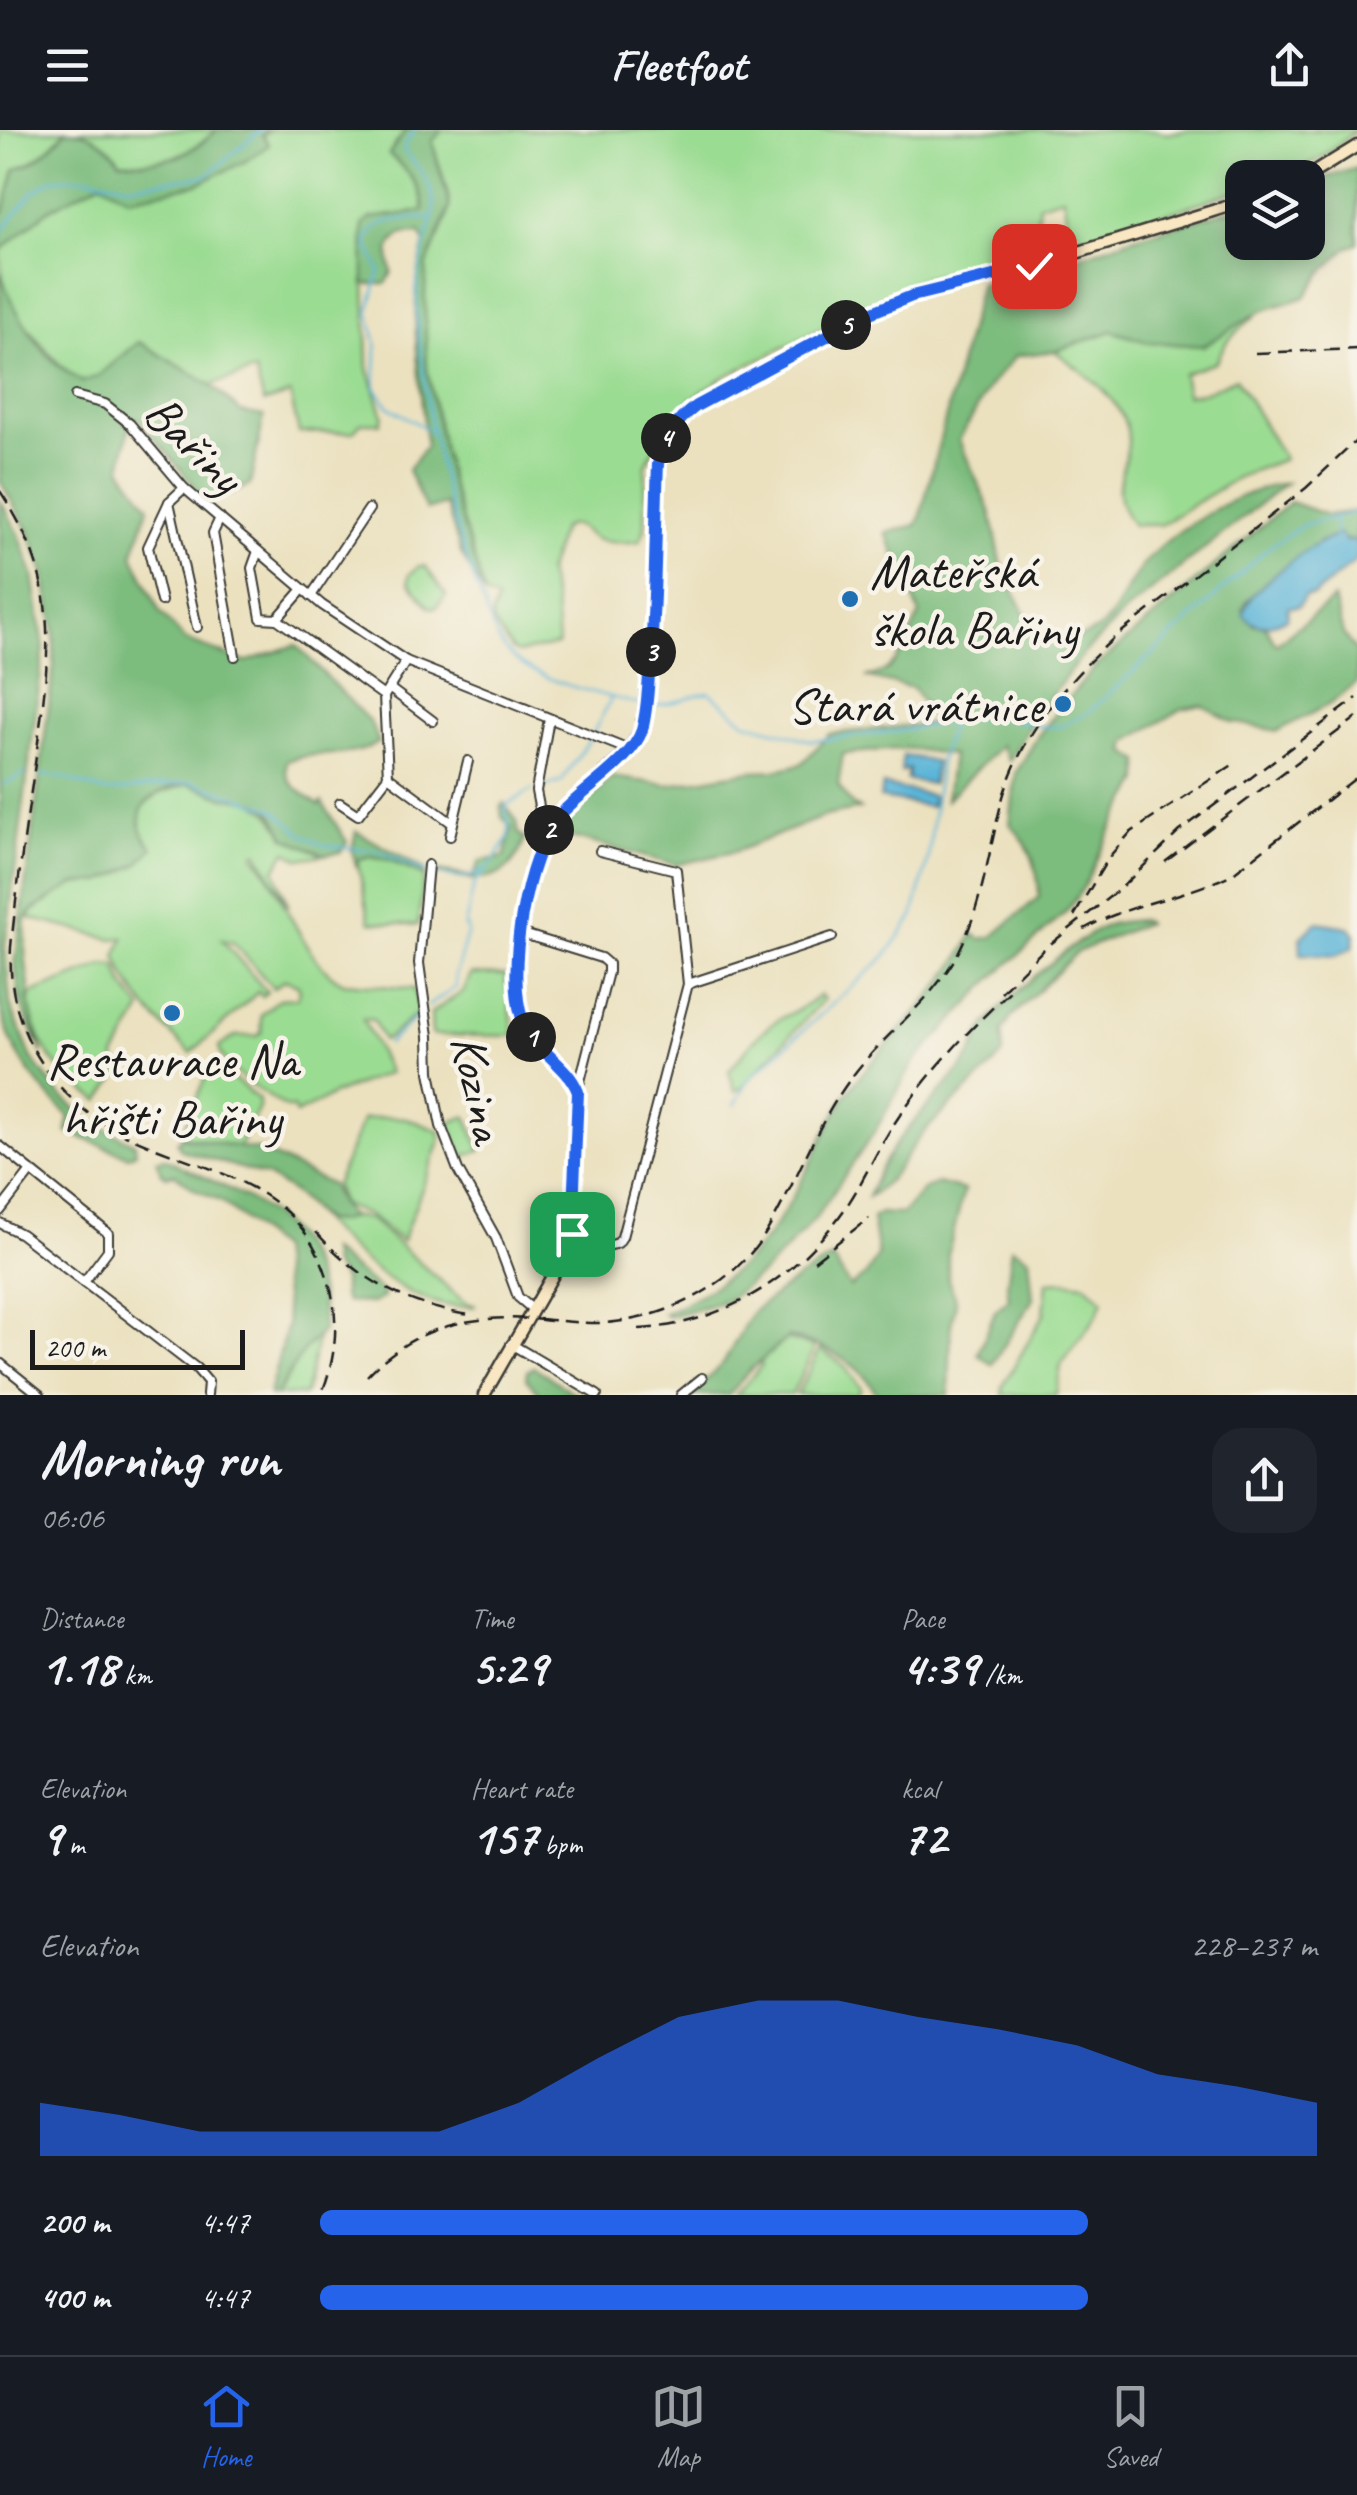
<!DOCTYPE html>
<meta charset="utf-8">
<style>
:root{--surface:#171b24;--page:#20242c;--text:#f1f3f6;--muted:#9ea1a6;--line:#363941;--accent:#2563eb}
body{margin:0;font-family:Caveat,sans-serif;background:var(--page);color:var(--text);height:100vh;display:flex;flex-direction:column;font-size:38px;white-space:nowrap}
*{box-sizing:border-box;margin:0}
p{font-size:32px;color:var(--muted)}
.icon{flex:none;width:55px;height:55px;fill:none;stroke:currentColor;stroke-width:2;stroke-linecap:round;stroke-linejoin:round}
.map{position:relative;height:1265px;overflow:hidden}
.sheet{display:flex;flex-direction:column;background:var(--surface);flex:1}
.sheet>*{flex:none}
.buttons{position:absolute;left:1225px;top:30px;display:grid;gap:20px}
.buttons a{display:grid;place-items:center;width:100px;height:100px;border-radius:20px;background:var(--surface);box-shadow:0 5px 25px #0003;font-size:50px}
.scale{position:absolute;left:30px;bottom:25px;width:215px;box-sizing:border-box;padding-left:10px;border:5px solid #1c1c1c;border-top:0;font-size:28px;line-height:35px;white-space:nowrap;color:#1c1c1c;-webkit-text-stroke:8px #f7f3e8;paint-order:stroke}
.pin{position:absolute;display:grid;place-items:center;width:85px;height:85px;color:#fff;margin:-42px;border-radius:20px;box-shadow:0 5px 15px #0006}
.km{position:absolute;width:50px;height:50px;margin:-25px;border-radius:50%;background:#222;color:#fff;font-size:28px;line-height:50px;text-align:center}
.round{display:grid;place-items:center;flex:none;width:105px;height:105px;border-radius:30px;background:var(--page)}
.headline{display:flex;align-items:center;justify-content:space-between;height:170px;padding:0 40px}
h1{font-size:55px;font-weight:800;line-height:75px}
.stats{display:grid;grid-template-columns:repeat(3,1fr);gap:15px;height:170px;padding:10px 40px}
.stats div{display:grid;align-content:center}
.stats b{font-size:50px;font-weight:800}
.stats small{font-size:28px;font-weight:400}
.stats p{font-size:28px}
.chart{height:280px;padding:20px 40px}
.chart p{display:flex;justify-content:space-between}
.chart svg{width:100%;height:180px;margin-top:10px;fill:var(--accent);opacity:.7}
ul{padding:0 40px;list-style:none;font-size:32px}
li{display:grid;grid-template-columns:160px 120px 1fr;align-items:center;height:75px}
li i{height:25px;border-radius:12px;background:var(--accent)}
header{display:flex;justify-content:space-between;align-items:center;height:130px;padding:0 40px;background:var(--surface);font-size:45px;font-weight:800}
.dock{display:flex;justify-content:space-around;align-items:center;height:140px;border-top:2px solid var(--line);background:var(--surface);font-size:28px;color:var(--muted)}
.dock a{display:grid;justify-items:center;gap:5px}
.dock .active{color:var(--accent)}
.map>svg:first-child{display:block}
.green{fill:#9bdc93;stroke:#5c7c58;stroke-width:2.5}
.forest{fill:#7cbc7d;stroke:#4c6c4c;stroke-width:2.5}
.water{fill:#5bb5d8;stroke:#3c687a;stroke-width:2.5}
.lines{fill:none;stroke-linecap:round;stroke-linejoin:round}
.stream{stroke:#5bb5d8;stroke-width:2.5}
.street-casing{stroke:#3b3a34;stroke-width:12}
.secondary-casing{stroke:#3b3a34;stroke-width:15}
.street{stroke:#fff;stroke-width:8}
.secondary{stroke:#f9e7c3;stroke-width:10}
.rail{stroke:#1c1c1c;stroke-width:2.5;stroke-dasharray:15 8;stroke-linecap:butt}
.route-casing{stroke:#fff;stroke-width:20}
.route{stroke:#2563eb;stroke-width:12}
.poi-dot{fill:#1f6fb2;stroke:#f7f3e8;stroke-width:4}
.labels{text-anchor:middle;stroke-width:9;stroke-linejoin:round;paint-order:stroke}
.street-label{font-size:50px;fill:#1c1c1c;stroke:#f7f3e8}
.poi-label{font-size:50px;fill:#1c1c1c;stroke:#f7f3e8;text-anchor:start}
</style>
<header><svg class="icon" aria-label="menu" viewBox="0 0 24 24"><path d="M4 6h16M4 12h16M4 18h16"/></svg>Fleetfoot<svg class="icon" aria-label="share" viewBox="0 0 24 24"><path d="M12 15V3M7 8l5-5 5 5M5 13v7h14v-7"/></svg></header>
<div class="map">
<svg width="1357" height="1265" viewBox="0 0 1357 1265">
<rect width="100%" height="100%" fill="#f7f3e8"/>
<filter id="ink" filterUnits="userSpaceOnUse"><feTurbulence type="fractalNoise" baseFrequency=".01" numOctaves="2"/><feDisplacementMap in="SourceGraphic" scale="20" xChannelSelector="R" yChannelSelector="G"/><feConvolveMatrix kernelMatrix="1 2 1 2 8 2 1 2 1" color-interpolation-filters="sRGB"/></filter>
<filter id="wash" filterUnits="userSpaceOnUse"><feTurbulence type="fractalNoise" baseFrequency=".0048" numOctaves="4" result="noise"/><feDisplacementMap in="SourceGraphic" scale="40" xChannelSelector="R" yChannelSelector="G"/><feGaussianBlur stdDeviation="2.25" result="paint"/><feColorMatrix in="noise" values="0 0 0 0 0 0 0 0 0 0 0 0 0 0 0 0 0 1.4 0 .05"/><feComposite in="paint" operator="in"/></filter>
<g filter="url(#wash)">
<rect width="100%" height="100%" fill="#ebe1bf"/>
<g class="green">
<path d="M0,0H66C55,16 34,32 15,40L4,81L0,83Z"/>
<path d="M77,0H217C191,24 157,38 120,31C109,15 95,7 77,0Z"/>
<path d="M270,0H406L389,24C405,39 426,59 423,82L371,88L363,94L368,238L383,286L380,293H361L353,302L299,303L290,264L264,273L255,241L211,255L139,212L98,246L83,252C68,245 58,232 47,220C20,191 0,163 0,121L48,80L102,51L129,67L244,32L268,15L262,5Z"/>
<path d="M443,0H1155L1168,3L1189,0H1356C1318,34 1294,48 1242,48V59L1047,122L1039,115L1041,103L1067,90L1063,67L1039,74L1035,110L1028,111L1029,122L1023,126L921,149L722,248L692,269L666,293L646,335L645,399L640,411C628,413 610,413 598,410C583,405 581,389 562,398L547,443L555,475L558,515L518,523L512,520L493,493L492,485L497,471L485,465C461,382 428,299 425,211C425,187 423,159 427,135C431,113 453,92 449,70C445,50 437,30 432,10Z"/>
<path d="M1259,182L1227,211L1216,232L1183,244L1187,265L1205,262L1236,248L1284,329L1238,347L1160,395H1133C1097,348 1144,329 1122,286C1108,258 1079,240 1055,221L1112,201L1147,212L1203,216Z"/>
<polygon points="419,436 425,436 446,465 436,478 429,477 409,452 409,445"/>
<path d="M188,654C229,667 266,663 285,707L324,725L300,729L286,721L275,740L289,777L257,722L254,725C282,757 304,835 344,853L414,859L420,881L388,908L383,910L373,890L363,889L389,943L337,963L296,984L293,978H286C268,965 221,940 219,917L235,906H257L262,902L261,885L279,869L297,868L300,860L298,855L285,850L273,858L234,813L222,810L267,862L262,866L258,862L191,923C160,894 131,866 116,826L124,808L112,809L29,788L33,781L75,753L112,748L137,735L149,721L139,698L141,677L158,664Z"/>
<polygon points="366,726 389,730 424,746 418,795 370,792 358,735 359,729"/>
<path d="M104,835L116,836L124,856L142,879L115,927L117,946L100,971C69,951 47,932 35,896C31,885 28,876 31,865L35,862Z"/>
<polygon points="471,844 505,845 514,904 509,906 432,905 431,883 464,861"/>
<path d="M820,865L824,869L740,959L735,961L729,941C743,924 755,906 772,894C789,882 805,879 820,865Z"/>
<polygon points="218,940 239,953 259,970 259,978 239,1017 181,1005 206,946"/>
<polygon points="466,986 481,1020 463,1027 449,993"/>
<polygon points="388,987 406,988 439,1001 441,1009 402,1111 368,1085 342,1075 335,1055 363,989"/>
<path d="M311,1080C332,1097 330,1089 352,1087C358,1086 364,1089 370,1089L464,1172L476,1176C414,1185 350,1122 311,1080Z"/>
<polygon points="1064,1151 1085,1154 1103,1170 1096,1187 1061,1235 1056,1265 1003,1265 1003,1256 1044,1184 1047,1152"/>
<polygon points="318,1205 305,1265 276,1265 304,1220"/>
<polygon points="786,1209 815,1217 792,1265 736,1265 762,1235 759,1233"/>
<polygon points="820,1219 842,1234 861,1258 857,1265 797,1265"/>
</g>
<g class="forest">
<path d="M66,0C88,0 108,13 120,31L144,32L177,27L198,16L217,0H270L262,5L269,15L244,32L198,54L129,68L101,52L48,80L0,121V83L4,81L15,40C19,36 24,36 29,34C38,30 61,8 66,0Z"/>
<path d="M406,0H443L432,11L450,77L427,134L425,164L427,239L449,348L485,465L461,423L446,374L426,380L408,340L426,316C421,248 406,179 425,113L420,103L403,104C386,114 388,125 392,142L386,154H364L363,94L371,88L423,81C426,60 405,37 389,24Z"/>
<path d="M1357,38V113L1346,118L1321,144L1305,167L1259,182L1203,216L1147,212L1112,201L1055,221L1016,226L991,254L959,310L991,383L1001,432L1028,491L1056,512C1123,504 1111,471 1147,430C1178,396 1241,360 1286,353L1125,482L1084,523L1033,590L1009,631L1001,615L946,670L952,625L905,618L843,624L838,655L852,675L860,679L825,686L737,721L676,735L557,703L612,647L669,655L750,641L777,640L801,634L830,604L935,593L913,558L866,547C900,543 905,512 920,484L886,403L916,395L920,388L980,154L1029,144L1132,108L1242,76V112H1308V53Z"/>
<path d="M0,142C12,180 45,234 83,252L98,246L139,212L211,255L241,282L264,286L250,355L208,373L138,288L130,294L121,338L149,376L133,425L160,482L185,510L245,532L296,515L370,592L379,612C349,632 320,618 287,631C281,653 303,663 319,675L322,672L347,712L341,722L324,725L285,707C280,696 274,681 262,675C251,669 236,670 223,667C211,664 198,654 185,654C177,654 169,658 162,662C134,675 134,696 153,718L137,735L101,752L75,754L33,780L26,789L25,825L30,865L27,867L42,924L20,872L15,835L54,534V499L44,442L28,400L0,351Z"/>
<path d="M0,370L19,404L33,445L44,518L5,816L10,875L32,929L59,964L89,990L135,1014L136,1022L128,1026L67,1002L69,986C36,954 9,922 0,875Z"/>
<path d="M1290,372L1327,385L1357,381V411L1333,408L1321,411L1247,470L1243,479L1253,494L1265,496L1276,514L1334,469L1343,504L1357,523V553L1330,574L1277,601L1232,592L1202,575L1182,579L1128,611L1126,623L1140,631V651L1116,690L1083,758L1067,781L994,847L914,932L875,1001L815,1089L766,1140L728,1170L668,1187L663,1184C747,1145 773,1109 813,1028C826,1003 837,976 854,954C893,902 944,863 973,804L981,809L992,807L1039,767C1038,736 1031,716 1010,694L1016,643L1039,604L1096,536Z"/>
<path d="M504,673L517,692L518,703L525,709C508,758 476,752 433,743V740L473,747L480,731L504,727L512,698L502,687L501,677Z"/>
<polygon points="356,701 425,740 424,746 389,730 371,726 359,729 356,735 352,720"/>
<path d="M1141,790L1146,793L1077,822L1012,886L1002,902L1003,924C979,953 949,974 924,1002C904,1025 895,1051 868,1067C888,1008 930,979 967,931C974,923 975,912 980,904C998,874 1078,806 1110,794C1119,791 1131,791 1141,790Z"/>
<polygon points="182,1007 262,1021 331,1055 340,1074 351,1087 338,1092 325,1091 291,1061 266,1046 181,1020 177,1012"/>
<path d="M165,1028C249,1070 323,1088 323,1201L304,1220L276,1265H269L287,1194L279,1119L221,1071L194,1059L175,1044L166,1046L161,1042L157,1030Z"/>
<path d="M937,1053L964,1060L948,1124V1149L956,1172L951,1195L949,1265H877C860,1231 824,1215 788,1207L748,1242L729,1265H692L724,1232L752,1182L798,1148L832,1128L850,1157L866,1145L878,1126L872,1088L880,1083L902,1084L923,1060Z"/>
<polygon points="1012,1117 1029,1128 1033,1169 992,1235 978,1224 995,1181 1009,1169 1007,1155"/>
<polygon points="330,1121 383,1162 383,1167 373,1173 346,1172 343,1166 343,1149 332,1135"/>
<polygon points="534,1237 572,1262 579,1265 541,1265 526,1248 527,1241"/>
</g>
<g class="water">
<path d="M1339,404L1345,411H1357V430L1314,465L1305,466L1299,476L1288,477L1287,488C1270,497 1259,499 1244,486C1241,465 1298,425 1317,414C1324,410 1333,408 1339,404Z"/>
<polygon points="903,625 936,632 932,654 907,650 909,639 901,642"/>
<polygon points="883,655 933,666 931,677 880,668"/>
<polygon points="1317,792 1349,797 1355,804 1352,818 1336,826 1301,824 1300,807"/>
</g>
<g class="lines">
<g class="stream">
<path d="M415,0L405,14L404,21C458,78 423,90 417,154C415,182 419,210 423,238C432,316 452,394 481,467C489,487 496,514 513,528C547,555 600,563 641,575"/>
<polyline points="0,104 31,64 52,49 87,47 129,55 206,46 261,0"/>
<path d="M432,302L389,277L375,258L377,217L369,181L380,140L367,114C373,85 407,89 432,88"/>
<polyline points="1334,386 1336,405"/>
<path d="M649,575C672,576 687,566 709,562L745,592L812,611L900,601L973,588H1004L1045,597L1062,596L1089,582L1268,418L1303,395L1357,382"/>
<polyline points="42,645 64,648 106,662 191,652 274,679 301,703 322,715 378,721 426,742"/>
<polyline points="5,654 25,643"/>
<polyline points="540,658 561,652 590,609 612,567"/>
<path d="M493,731C512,703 512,710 505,676L532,660"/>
<path d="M430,743C450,747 468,753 484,739"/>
<polyline points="428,876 456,857 455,846 468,801 465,796 474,754 493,732"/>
<polyline points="387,914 423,881"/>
<polyline points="735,975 748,950 885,827 913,787 928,730 940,630 952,590"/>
</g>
</g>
</g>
<g filter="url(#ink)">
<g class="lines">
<defs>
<g id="street">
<polyline points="75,266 105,274 130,294 184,358 322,475 406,531 629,620"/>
<polyline points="184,358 169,372 197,497"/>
<polyline points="220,388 213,403 235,526"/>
<polyline points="258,421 252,438 261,488 277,489 384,566"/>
<polyline points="311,466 369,379"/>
<polyline points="161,471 148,417 169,372"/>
<polyline points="277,489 303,459"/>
<polyline points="389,558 433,591"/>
<polyline points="388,646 452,693"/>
<polyline points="340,673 358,685 388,646 384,566 406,531"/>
<polyline points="450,706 468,631"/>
<polyline points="545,707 536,661 549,589"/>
<polyline points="428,735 419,833 429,906 430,942 441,996 458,1040 496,1108 518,1167 531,1178"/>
<polyline points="520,803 601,828 608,834 608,842 578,959"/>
<polyline points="688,854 832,807"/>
<polyline points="0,1016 108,1103 108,1120 84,1152"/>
<polyline points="0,1081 31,1041"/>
<polyline points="0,1093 21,1104 196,1238 208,1252 207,1265"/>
<polyline points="572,1104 608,1116 618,1113 622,1107 688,854 676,740 600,721"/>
<polyline points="511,1214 597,1265"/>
<polyline points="0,1233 40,1265"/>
<polyline points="681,1265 702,1248"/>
</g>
<g id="secondary">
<polyline points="1305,48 1357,16"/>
<polyline points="484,1265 565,1124 572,1104 578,962 571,948 534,911 523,891 516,855 520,803 532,738 545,707 559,686 629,620 642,598 652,512 658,334 671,299 706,269 870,183 911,166 1027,138 1242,72"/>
</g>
</defs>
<use href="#street" class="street-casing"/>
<use href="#secondary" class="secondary-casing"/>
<use href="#street" class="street"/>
<use href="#secondary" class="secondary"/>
<g class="rail">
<polyline points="1255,223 1357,219"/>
<path d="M0,361C64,456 49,528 35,634C26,695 17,756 11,817C9,851 15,882 30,913C48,947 74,977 108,996C193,1043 297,1042 329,1153C340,1190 336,1229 321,1265"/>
<polyline points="1165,732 1357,587"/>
<polyline points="1074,786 1109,727 1130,703 1237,632"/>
<path d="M1084,799C1130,773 1184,768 1232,744L1357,647"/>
<polyline points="1001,862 1043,820 1122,757 1180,701 1357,568"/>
<path d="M316,1102C359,1150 407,1176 470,1185"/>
<polyline points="814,1131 869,1088"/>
<path d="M539,1189C564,1191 590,1195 615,1192C673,1186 736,1152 767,1101C797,1051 816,995 851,948C885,902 932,873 959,821C983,774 989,717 1003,667C1022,603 1066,552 1115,507L1306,358L1357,310"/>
<path d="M639,1199C723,1194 795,1149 844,1080C864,1051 878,1017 898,988C931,939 973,896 1015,856"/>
<path d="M367,1246C416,1193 480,1182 550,1191"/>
</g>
</g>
</g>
<g class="lines" filter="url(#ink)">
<defs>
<path id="route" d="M572,1104L578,962C567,933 534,921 523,891C505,845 526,725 558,687C580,661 632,631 642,600C648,578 648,554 650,532C656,466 655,400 658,334C664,308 675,292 696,276L870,183L912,166L1034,136"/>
</defs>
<use href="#route" class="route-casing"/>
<use href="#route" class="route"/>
</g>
<g class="poi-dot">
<circle cx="850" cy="469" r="10"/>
<circle cx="1063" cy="574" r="10"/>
<circle cx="172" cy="883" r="10"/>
</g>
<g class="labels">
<g class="street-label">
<text transform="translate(195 313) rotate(45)" y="18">Bařiny</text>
<text transform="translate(480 958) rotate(78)" y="18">Kozina</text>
</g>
<g class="poi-label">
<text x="870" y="458">Mateřská<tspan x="870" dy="58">škola Bařiny</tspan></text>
<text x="1043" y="592" text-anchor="end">Stará vrátnice</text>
<text x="172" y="947" text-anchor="middle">Restaurace Na<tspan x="172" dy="58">hřišti Bařiny</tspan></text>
</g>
</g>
</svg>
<div class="buttons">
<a><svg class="icon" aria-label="layers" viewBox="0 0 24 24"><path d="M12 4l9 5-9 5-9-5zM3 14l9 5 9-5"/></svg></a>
</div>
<div class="scale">200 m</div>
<div class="pin" style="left:572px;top:1104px;background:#1e9e55"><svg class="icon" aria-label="arrive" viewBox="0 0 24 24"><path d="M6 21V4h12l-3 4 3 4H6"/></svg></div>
<div class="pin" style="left:1034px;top:136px;background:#d93025"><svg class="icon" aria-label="check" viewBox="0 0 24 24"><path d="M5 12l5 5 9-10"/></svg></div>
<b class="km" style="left:531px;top:907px">1</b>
<b class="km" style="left:549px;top:700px">2</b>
<b class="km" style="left:651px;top:522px">3</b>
<b class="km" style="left:666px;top:308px">4</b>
<b class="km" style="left:846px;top:195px">5</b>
</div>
<section class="sheet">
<div class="headline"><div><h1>Morning run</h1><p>06:06</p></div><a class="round"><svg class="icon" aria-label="share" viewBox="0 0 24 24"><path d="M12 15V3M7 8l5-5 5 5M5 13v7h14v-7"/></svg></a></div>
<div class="stats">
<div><p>Distance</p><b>1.18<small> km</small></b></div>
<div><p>Time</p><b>5:29</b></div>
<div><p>Pace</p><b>4:39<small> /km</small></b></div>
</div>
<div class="stats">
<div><p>Elevation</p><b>9<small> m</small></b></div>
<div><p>Heart rate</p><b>157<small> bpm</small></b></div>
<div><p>kcal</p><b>72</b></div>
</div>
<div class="chart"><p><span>Elevation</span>228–237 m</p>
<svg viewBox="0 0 160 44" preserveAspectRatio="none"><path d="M0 44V31L10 34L20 38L30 38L40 38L50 38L60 31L70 20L80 10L90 6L100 6L110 10L120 13L130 17L140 24L150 27L160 31V44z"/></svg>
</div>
<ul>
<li><b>200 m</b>4:47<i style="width:77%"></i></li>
<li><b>400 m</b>4:47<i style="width:77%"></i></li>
</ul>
</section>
<nav class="dock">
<a class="active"><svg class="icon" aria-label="home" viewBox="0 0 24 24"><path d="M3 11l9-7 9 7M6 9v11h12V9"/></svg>Home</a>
<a><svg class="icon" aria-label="map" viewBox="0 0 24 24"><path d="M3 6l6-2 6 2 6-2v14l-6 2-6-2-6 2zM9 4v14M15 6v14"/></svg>Map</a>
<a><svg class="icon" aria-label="saved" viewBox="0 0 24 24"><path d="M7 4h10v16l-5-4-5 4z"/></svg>Saved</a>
</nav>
